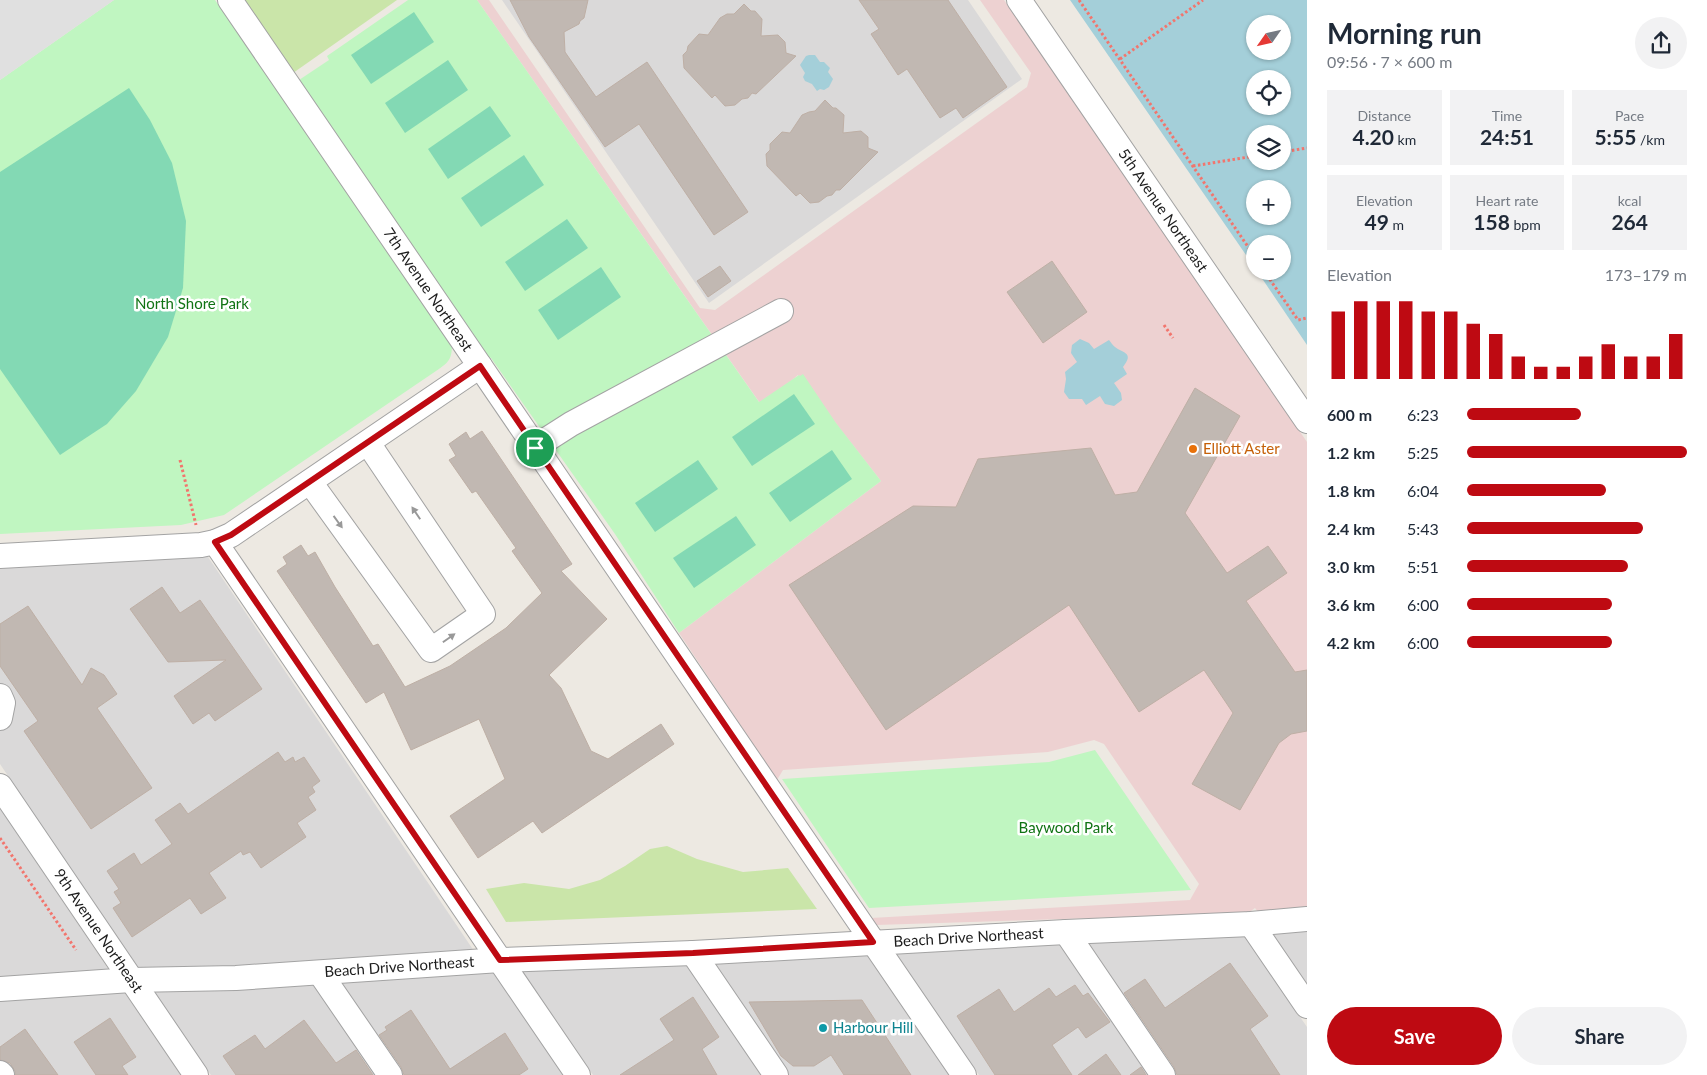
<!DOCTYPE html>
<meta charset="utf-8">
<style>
:root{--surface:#fff;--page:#f2f2f3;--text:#1f2937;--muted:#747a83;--accent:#be0a12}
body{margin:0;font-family:Lato,sans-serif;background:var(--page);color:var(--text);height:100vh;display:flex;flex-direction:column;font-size:19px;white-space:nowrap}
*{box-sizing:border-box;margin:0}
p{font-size:16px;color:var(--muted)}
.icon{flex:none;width:28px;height:28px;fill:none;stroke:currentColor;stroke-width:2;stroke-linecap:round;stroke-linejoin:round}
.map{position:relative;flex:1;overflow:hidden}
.drawer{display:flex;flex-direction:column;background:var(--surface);width:400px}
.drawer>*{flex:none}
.needle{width:32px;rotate:236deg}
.controls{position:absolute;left:1246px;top:15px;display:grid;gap:10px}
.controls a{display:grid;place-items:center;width:45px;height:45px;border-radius:50%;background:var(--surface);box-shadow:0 1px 4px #0004;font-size:25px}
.pin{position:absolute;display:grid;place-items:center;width:42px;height:42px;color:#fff;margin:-21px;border:2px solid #fff;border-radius:50%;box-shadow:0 1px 5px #0007}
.round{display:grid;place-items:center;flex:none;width:52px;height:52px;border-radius:26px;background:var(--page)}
.head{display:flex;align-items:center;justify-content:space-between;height:85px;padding:0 20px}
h1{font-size:28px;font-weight:700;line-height:38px}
.stats{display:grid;grid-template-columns:repeat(3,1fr);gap:8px;height:85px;padding:5px 20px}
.stats div{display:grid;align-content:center;border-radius:0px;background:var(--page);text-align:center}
.stats b{font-size:21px;font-weight:700}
.stats small{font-size:14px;font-weight:400}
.stats p{font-size:14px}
.chart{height:140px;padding:10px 20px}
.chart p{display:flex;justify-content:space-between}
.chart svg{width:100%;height:90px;margin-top:5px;stroke:var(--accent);stroke-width:6}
.button{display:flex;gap:10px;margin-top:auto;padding:10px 20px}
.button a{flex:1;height:58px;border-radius:30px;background:var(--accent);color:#fff;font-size:20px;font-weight:700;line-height:58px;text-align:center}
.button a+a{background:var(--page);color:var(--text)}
ul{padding:0 20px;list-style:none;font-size:16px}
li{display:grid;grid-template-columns:80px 60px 1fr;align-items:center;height:38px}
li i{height:12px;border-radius:6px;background:var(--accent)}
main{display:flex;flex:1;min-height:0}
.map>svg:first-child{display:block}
.residential{fill:#dad9d9}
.commercial{fill:#edd1d1}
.grass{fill:#cae5a9}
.park{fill:#c0f6c1}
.pitch{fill:#83d9b4}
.parking{fill:#e0e0e0}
.water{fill:#a4cfd9;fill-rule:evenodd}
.building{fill:#c1b8b2;stroke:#beafa5}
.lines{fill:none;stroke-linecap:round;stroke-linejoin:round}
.minor-casing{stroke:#a3a3a3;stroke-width:26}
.path{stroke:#f2756d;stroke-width:3;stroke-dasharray:2.5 2.5;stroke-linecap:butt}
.minor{stroke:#fff;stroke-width:24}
.oneway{fill:#999}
.route-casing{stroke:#fff;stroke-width:10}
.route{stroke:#be0a12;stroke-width:6}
.food-dot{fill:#e8710a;stroke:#fff;stroke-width:2}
.culture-dot{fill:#0f9aa8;stroke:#fff;stroke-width:2}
.labels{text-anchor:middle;stroke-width:5;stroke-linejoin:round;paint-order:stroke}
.street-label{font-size:15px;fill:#1c1c1c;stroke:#fff}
.park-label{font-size:15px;fill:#107314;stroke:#fff}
.food-label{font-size:15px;fill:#c56008;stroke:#fff;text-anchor:start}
.culture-label{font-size:15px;fill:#0d838f;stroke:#fff;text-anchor:start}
</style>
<main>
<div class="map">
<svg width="1307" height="1075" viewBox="0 0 1307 1075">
<rect width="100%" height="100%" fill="#ede9e2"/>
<g class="residential">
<polygon points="502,0 968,0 1022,79 709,303"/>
<polygon points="208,557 474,951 237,966 138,969 0,764 0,567"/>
<polygon points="0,808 109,970 0,978"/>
<polygon points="1307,930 1307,984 1272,933"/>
<polygon points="1244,936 1307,1027 1307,1075 979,1075 895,952"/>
<polygon points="866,954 949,1075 593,1075 522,971"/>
<polygon points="493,972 564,1075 211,1075 153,991"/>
<polygon points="124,992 181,1075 0,1075 0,1000"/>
</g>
<polygon class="commercial" points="477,0 489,0 700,308 715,310 1027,87 1031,73 980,0 1004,0 1307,442 1307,907 1258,912 1255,908 1248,913 876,925 871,918 1190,900 1199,884 1104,744 1094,740 1048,752 783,770 777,780 679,633 881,481 798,375 762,406"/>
<g class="grass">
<polygon points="242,0 397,0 293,73"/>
<polygon points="667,846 697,859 743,872 788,868 817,909 506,922 486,889 524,883 569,889 600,880 625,866 650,849"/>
</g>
<g class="park">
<path d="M114,0H215L452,343C452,360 449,362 436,371L224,515L181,525L0,534V80Z"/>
<polygon points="408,0 477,0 759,402 799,375 800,376 803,374 836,423 881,481 679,633 615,534 491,358 489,357 299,80 329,60 327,56"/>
<polygon points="1095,750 1191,890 869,908 782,779 1049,762"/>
</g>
<g class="pitch">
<polygon points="414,12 434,42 371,84 351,55"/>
<polygon points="448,60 468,90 405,133 385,103"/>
<polygon points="129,88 150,120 172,163 186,221 183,288 168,337 136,391 107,424 60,455 0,369 0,172"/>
<polygon points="490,106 511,136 448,179 428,149"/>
<polygon points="524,155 544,185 481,227 461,198"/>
<polygon points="567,219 588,248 525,291 505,262"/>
<polygon points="601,267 621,297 558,340 538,310"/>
<polygon points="794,394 815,424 752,466 732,437"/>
<polygon points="832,450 852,479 790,522 769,493"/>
<polygon points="698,460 718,489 655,532 635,503"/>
<polygon points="736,516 756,545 694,588 673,558"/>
</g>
<polygon class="parking" points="0,0 114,0 0,80"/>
<g class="water">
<path d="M1070,0H1307V345L1257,271H1282V244H1255V268ZM1255,24H1282V51H1255ZM1255,79H1282V106H1255ZM1255,134H1282V161H1255ZM1255,189H1282V216H1255Z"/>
<polygon points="809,55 815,55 820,62 824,62 830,68 828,72 833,79 829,87 824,90 820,89 817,91 812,84 805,81 803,77 805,73 800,65 806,56"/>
<path d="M1080,339L1089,343L1094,349L1109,340C1111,342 1112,345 1115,347C1122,353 1135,352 1123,367L1127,374L1114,383L1121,393L1122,400L1114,406L1105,404L1100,396L1086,405L1082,399H1069L1064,392L1066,379L1065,372L1077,362L1071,353L1072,345Z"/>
</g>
<g class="building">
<polygon points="510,0 588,0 584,18 580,21 579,24 564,32 565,52 596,97 647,62 748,212 714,235 639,124 605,147 529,37"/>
<polygon points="859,0 948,0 1007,87 963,118 956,108 940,118 907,69 898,75 871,34 879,29"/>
<polygon points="744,4 751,11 755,11 762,19 761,36 778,35 785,42 786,53 796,56 756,94 752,93 748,98 742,99 735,105 725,106 715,95 712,98 684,68 683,55 687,51 688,46 699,34 708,35 720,18 727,14 734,14"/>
<polygon points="825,100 833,108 836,108 844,115 843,133 861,131 868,137 868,148 878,152 840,190 836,190 832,195 827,196 819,202 810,203 800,193 796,196 767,166 766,154 770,150 770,144 782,132 790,133 802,115 809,112 815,111"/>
<polygon points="1052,261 1087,312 1043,343 1007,292"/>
<polygon points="720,266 731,281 708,297 697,281"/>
<polygon points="1195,388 1240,416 1185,513 1227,573 1268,546 1287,573 1246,601 1295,672 1307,670 1307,731 1291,734 1279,743 1240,810 1192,784 1233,713 1204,670 1139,712 1069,605 886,730 789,585 913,506 956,507 978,459 1091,448 1115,495 1137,492"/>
<polygon points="482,431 572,564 561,571 607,619 549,675 561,688 591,751 608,759 661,724 674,744 542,833 533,821 478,858 450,816 505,779 479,719 411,750 384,692 366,703 277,571 287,564 283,557 301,545 308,556 315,552 335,587 373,646 378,644 405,687 450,666 506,628 542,593 512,551 516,548 476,491 472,493 449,460 456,456 449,444 466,432 470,439"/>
<polygon points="162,587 180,613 200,600 262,689 215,721 209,713 193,724 174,696 226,660 168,662 130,609"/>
<polygon points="28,606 82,685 91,668 104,675 117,694 97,708 152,788 91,829 24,731 38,721 0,666 0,624"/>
<polygon points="278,752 285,762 293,757 295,762 304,757 320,781 312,787 315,792 308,797 316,810 297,823 306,837 261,868 250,852 243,855 241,851 209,873 226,898 201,914 190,898 132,937 113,908 121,903 114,892 119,889 107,871 134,853 141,865 172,844 155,820 180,803 188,814"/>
<polygon points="1230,963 1268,1016 1250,1029 1280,1075 1177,1075 1174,1067 1124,993 1145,979 1165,1008"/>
<polygon points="1075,985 1083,996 1088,993 1110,1022 1086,1038 1078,1027 1052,1045 1072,1075 995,1075 957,1016 999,989 1014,1012 1049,988 1056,997"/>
<polygon points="693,997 719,1037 702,1049 717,1075 620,1075 674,1040 660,1019"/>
<polygon points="862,1000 911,1075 844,1075 831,1055 814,1066 793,1066 781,1056 749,1002"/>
<polygon points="411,1010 450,1069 505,1033 528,1069 519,1075 404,1075 401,1067 379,1035 387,1030 385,1027"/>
<polygon points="110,1018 136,1057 122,1066 128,1075 96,1075 74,1042"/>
<polygon points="304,1020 336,1063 356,1050 373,1075 236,1075 223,1056 255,1035 265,1049"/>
<polygon points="25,1029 58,1075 15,1075 15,1071 10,1063 0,1060 0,1047"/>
<polygon points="1106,1054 1121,1075 1078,1075"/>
<polygon points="1141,1067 1146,1075 1130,1075"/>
</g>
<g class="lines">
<defs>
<g id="minor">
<path id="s1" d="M230,0L964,1075"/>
<path id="s2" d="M1019,0L1307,421"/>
<polyline points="535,447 571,424 781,311"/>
<polyline points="310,482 431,650 483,614 368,443"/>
<polyline points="215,542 578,1075"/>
<polyline points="0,556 201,545 215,542 231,535 480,366"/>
<polyline points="0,696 3,703 0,718"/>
<path id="s3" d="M0,786L196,1075"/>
<polyline points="1251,924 1307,1006"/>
<polyline points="1066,932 1163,1075"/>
<polyline points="693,953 776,1075"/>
<polyline points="320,973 390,1075"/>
<path id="s4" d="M0,989L131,980L236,978L500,960L693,953L1066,932L1251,924L1307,919"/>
<polyline points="0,1073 2,1075"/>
</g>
</defs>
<use href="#minor" class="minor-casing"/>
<g class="path">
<polyline points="1079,0 1255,257"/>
<polyline points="1120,59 1203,0"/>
<polyline points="1282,152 1307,148"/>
<polyline points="1193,166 1255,156"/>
<polyline points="1264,271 1298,320 1307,318"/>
<polyline points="1164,325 1173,338"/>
<polyline points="180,460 196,525"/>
<polyline points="0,838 76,950"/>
</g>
<use href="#minor" class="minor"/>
</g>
<defs><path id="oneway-solid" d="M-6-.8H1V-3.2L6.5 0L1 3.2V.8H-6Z" transform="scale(1.25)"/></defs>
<g class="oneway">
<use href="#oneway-solid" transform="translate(416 513) rotate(-124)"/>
<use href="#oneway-solid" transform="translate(338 522) rotate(54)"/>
<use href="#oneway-solid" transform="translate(449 638) rotate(-35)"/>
</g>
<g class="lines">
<defs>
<polygon id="route" points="480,366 873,942 693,953 500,960 215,542 231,535"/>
</defs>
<use href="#route" class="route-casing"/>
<use href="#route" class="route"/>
</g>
<circle class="food-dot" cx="1193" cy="449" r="5"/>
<circle class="culture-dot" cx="823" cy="1028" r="5"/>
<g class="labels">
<g class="street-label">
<text dy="5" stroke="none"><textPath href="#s2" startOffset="255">5th Avenue Northeast</textPath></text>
<text dy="5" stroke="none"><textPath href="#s1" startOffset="351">7th Avenue Northeast</textPath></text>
<text dy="5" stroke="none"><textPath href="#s3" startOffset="175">9th Avenue Northeast</textPath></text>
<text dy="5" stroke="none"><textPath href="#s4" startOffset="970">Beach Drive Northeast</textPath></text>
<text dy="5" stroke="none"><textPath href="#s4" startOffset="400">Beach Drive Northeast</textPath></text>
</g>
<g class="park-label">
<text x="192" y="309">North Shore Park</text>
<text x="1066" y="833">Baywood Park</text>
</g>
<g class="food-label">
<text x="1203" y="454">Elliott Aster</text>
</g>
<g class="culture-label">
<text x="833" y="1033">Harbour Hill</text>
</g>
</g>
</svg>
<div class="controls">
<a><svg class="needle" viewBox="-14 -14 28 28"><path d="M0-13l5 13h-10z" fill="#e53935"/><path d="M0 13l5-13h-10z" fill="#747a83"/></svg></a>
<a><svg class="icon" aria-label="locate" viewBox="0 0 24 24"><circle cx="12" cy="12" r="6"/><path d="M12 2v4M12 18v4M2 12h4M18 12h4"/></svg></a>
<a><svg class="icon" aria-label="layers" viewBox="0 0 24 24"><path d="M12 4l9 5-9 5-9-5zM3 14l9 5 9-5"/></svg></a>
<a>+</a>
<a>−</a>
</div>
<div class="pin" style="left:535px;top:448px;background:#1e9e55"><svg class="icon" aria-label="arrive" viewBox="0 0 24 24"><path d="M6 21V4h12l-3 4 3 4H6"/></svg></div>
</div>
<section class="drawer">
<div class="head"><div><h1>Morning run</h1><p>09:56 · 7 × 600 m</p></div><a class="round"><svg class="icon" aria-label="share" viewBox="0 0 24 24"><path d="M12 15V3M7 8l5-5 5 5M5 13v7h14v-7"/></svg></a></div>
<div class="stats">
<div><p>Distance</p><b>4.20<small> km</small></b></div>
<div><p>Time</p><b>24:51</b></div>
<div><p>Pace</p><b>5:55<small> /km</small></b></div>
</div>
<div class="stats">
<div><p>Elevation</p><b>49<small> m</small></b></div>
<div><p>Heart rate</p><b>158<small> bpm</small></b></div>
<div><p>kcal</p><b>264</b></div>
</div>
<div class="chart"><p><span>Elevation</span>173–179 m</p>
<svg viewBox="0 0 160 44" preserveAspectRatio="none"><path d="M5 44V11M15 44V6M25 44V6M35 44V6M45 44V11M55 44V11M65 44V17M75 44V22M85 44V33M95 44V38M105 44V38M115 44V33M125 44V27M135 44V33M145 44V33M155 44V22"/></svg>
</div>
<ul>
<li><b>600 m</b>6:23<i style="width:52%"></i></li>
<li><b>1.2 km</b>5:25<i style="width:100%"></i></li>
<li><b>1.8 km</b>6:04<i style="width:63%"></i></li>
<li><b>2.4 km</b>5:43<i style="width:80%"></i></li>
<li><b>3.0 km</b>5:51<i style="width:73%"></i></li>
<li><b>3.6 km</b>6:00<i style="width:66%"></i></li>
<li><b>4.2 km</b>6:00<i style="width:66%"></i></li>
</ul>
<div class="button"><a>Save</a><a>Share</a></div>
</section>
</main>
